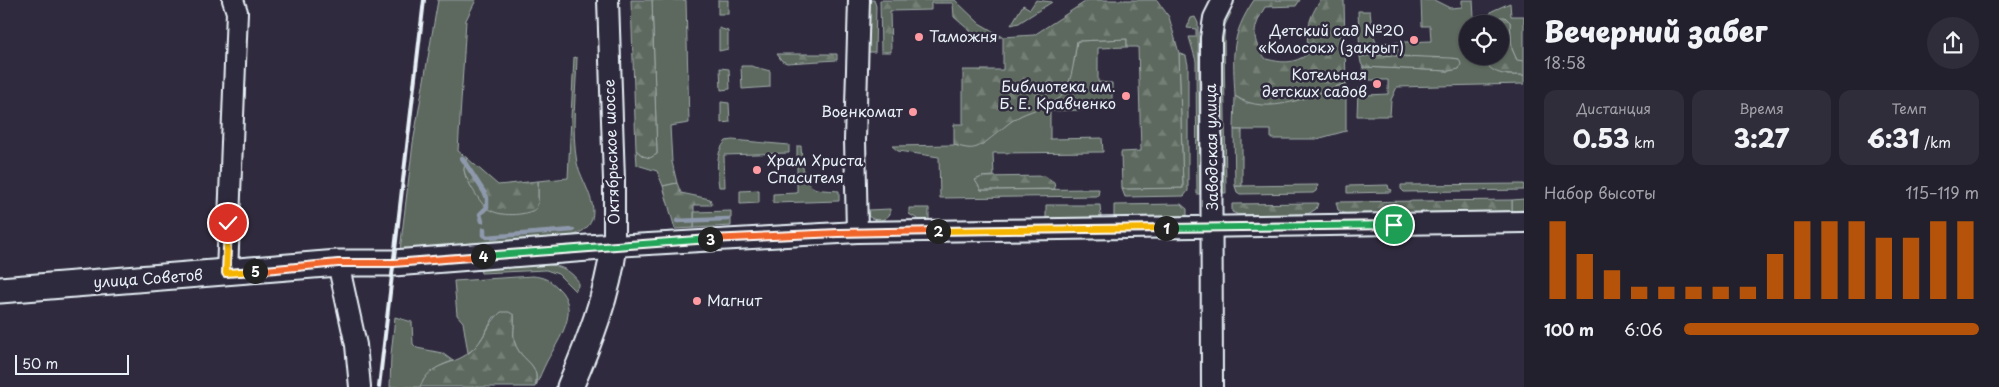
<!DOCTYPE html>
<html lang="ru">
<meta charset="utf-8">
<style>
:root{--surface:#23202e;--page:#2f2d3a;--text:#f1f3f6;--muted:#a3a3aa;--line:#403e4a;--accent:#b45309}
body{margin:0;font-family:"Playpen Sans",sans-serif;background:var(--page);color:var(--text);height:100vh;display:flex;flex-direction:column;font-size:19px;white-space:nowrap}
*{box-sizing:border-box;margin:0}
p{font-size:16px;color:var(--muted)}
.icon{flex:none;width:28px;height:28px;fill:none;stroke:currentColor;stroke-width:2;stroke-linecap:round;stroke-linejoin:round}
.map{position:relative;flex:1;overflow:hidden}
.panel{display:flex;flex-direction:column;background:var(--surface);width:475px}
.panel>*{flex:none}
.controls{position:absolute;left:1459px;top:15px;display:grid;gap:10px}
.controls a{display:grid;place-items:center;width:50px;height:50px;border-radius:50%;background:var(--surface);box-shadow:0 1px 4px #0004,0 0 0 1px var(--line);font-size:25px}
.scale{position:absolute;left:15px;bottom:12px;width:114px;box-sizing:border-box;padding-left:5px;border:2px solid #e8f1f8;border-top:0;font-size:14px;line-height:18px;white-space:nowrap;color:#e8f1f8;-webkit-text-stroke:4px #2f2a3d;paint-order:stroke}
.pin{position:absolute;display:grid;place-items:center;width:42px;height:42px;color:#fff;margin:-21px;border:2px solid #fff;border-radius:50%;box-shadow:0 1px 5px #0007}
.km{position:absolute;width:25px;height:25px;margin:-12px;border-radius:50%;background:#222;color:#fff;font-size:14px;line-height:25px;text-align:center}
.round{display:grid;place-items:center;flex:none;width:52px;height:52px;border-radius:26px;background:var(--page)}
.summary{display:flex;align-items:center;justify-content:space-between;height:85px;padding:0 20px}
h1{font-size:28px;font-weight:800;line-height:38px}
.metrics{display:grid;grid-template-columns:repeat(3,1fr);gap:8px;height:85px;padding:5px 20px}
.metrics div{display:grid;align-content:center;border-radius:12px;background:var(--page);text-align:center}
.metrics b{font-size:25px;font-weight:800}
.metrics small{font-size:14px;font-weight:400}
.metrics p{font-size:14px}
.chart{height:140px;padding:10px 20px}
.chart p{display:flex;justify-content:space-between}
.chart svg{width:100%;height:90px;margin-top:5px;stroke:var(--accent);stroke-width:6}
ul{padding:0 20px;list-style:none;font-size:16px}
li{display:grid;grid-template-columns:80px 60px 1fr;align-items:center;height:38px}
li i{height:12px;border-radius:6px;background:var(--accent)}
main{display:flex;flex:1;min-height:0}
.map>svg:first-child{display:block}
.grass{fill:#5d695e;stroke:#a2adab}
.forest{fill:url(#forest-firs);stroke:#a2adab}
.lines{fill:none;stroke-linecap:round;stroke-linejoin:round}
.stream{stroke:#8f99ad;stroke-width:4.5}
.minor-casing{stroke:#e8f1f8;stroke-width:24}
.major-casing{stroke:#e8f1f8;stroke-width:29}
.minor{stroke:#2f2a3d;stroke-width:20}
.major{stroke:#2f2a3d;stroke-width:25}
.rail{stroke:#e8f1f8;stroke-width:4}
.split-1-casing{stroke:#fff;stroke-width:10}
.split-2-casing{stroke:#fff;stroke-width:10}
.split-3-casing{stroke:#fff;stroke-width:10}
.split-4-casing{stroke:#fff;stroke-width:10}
.split-5-casing{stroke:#fff;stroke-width:10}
.split-6-casing{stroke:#fff;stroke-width:10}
.split-1{stroke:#22a559;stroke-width:6}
.split-2{stroke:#f5b400;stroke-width:6}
.split-3{stroke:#f0652b;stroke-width:6}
.split-4{stroke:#22a559;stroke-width:6}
.split-5{stroke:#f0652b;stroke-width:6}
.split-6{stroke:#f5b400;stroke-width:6}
.poi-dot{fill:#ff9aa2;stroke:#2f2a3d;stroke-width:2}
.labels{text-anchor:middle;stroke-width:5;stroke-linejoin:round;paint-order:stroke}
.poi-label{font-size:15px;fill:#e8f1f8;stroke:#2f2a3d;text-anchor:end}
.street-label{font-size:15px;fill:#e8f1f8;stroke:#2f2a3d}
</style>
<main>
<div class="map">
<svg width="1524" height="387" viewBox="0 0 1524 387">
<defs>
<pattern id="forest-firs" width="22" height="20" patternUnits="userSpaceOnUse" patternTransform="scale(1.25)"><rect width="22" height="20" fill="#5d695e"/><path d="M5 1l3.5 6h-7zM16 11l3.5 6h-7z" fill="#747f76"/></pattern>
</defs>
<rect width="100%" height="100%" fill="#2f2a3d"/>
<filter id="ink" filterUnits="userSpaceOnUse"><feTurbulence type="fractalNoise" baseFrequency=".02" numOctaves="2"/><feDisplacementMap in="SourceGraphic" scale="10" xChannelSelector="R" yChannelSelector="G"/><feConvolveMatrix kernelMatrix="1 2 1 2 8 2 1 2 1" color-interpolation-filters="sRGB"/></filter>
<g filter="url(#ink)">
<g class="grass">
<path d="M438,0H476L466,20L458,151L467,158L464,170L466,178L538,200V181L568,178L574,57L577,58C576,92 571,129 577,163C581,180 597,201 592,219C589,228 581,233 572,236L400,250L413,143Z"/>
<polygon points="652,0 686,0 689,123 670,126 672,162 677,183 663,186 657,171 637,165 636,150 643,156 657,154"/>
<rect x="718" y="0" width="10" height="14"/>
<polygon points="870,0 874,0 876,6 875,52 868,52 867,10"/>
<polygon points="1036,0 1052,2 1019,23 1011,25 1023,5 1030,9"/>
<polygon points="1421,0 1434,0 1450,8 1462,7 1462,0 1473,0 1474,17 1488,17 1492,11 1510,3 1511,16 1524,16 1524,61 1517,61 1512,49 1510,22 1498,20 1497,24 1468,24 1468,56 1490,56 1489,61 1507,75 1524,75 1524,84 1397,87 1391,100 1390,116 1357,116 1358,89 1365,87 1366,95 1388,94 1388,80 1365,80 1363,67 1449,71 1459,59 1372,55 1360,57 1358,11 1370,11 1372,30 1376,43 1431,41 1430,26 1422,26"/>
<polygon points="1229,12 1231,13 1225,25 1224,37 1226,193 1223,193 1221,33 1223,22"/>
<polygon points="1195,17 1198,23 1200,194 1197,194 1196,61 1189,37 1196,37 1196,29 1187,28 1191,18"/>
<polygon points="719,28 728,31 728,49 719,51"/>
<polygon points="1127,39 1127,47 1098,48 1098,82 1112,83 1112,109 1050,111 1050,139 1102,138 1103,152 993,153 994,176 982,177 981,190 1099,189 1098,196 940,198 939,157 898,151 892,146 954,145 969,148 1021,115 1051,103 1067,87 1074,61 1077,41"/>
<polygon points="1179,53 1186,56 1188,65 1188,191 1184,196 1125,197 1122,189 1183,188"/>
<polygon points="741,66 751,66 770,71 770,87 742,89"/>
<polygon points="720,68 729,69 730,89 721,90"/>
<polygon points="1346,83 1346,131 1317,139 1271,139 1271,130 1234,130 1235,96 1246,103 1306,97"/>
<polygon points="721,102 729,103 730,122 721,123"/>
<path d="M732,140L789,145V153L724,155L725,187H719C717,172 715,152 726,141Z"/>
<path d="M797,146H801C802,158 802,182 814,188C821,191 832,190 839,191V201L773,203V194L797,193Z"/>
<polygon points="1524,184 1524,190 1404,192 1401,189 1401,185"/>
<polygon points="1318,185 1316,191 1313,193 1240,194 1237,192 1235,186"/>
<polygon points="1388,185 1389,189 1392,190 1391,192 1347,193 1347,186"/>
<polygon points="1524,199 1524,210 1512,211 1512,200"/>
<polygon points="1181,204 1187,209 1187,217 1114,218 1114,205"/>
<polygon points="1046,205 1100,205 1101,217 1046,219"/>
<polygon points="909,208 929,208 929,221 921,221 909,214"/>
<path d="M890,209V214C884,222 876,222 868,216V210Z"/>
<polygon points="731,211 731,226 694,228 694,212"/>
<path d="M537,264C554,264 568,267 578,281V286L575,291L558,274L546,270L481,273L480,269Z"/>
<path d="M533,276C543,277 550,280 557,287C582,309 559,339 547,361C543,369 539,378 536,386C539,362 523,363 515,344C512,336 515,324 514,316L494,317L478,345L468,353L463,322L457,315L454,281Z"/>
<path d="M395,317L412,322L413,344L417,348L442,353L453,361C439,365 426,373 420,387H390L391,355Z"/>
</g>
<g class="forest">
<polygon points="631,0 652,0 657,154 650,158 643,156 636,150"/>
<path d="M880,0H955L979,23L1003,37L1034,35L1088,0H1157L1169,17L1179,53L1183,188L1122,189L1121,152L1141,151L1138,47H1127V39L1077,41C1074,58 1073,78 1064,93C1056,106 1033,109 1020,116C1007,122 987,144 977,147C970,150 962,147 954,145V124H963V70H1003V37L978,38L954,17L953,3H931V10L890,11L891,52H881Z"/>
<path d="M1254,0H1300L1296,6L1265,7C1253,28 1250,39 1266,59C1283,63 1293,64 1308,54C1306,33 1308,17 1321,0H1344L1346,83C1312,95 1268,118 1235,96C1233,54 1230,36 1254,0Z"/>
<path d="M1500,17H1505L1510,22L1512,49L1517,60L1524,61V75C1511,75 1499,76 1489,67L1490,56H1500V24H1497Z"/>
<polygon points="777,54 837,54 837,60 787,63 782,61"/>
<polygon points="1372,55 1451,58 1459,59 1461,64 1459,69 1449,71 1363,67 1361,63 1360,57"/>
<polygon points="1234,130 1242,130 1242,186 1235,186"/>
<path d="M467,158L498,185L538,181V201L536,209C524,216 500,217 488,209C481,205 464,177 464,169C464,166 466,161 467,158Z"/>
<polygon points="1045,176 1054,182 1055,189 981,190 975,180 982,177"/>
<polygon points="677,183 681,193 710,199 712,205 694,205 694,228 675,229 663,186"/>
<polygon points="759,190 759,203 740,204 740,191"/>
<polygon points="1512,200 1512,211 1346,214 1338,210 1336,202"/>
<polygon points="1318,203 1316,209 1308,214 1239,215 1232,212 1232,204"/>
<path d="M501,312H509L514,315C515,324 512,335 515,343C521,363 541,361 535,387H420C431,361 451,367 470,352C484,341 488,323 501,312Z"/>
</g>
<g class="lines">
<g class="stream">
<polyline points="462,158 484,192 487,198 487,207 480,214 482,221"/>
<polyline points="677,221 728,219"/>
<polyline points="484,229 484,235 487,237 573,230"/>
</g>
<defs>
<g id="minor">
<polyline points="608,0 614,180 614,246 857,232 1524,222"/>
<polyline points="857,232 855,140 859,0"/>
<polyline points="338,263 356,345 360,387"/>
<polyline points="227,273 237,12 233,0"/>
<polyline points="1212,387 1211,38 1214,18 1223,0"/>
</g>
<path id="major" d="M0,290L338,263H394L614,246C608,294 589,343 570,387"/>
</defs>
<use href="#minor" class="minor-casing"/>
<use href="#major" class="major-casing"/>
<use href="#minor" class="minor"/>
<use href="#major" class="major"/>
<polyline class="rail" points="379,387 424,0"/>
</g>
</g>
<g class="lines" filter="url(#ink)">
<defs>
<polyline id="split-1" points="1166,228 1394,225"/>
<polyline id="split-2" points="938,231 1166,228"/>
<polyline id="split-3" points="710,239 838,233 938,231"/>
<polyline id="split-4" points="483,256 710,239"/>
<polyline id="split-5" points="255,271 338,263 394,263 483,256"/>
<polyline id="split-6" points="228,223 226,273 255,271"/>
</defs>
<use href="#split-1" class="split-1-casing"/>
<use href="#split-2" class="split-2-casing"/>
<use href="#split-3" class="split-3-casing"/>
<use href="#split-4" class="split-4-casing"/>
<use href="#split-5" class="split-5-casing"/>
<use href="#split-6" class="split-6-casing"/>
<use href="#split-1" class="split-1"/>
<use href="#split-2" class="split-2"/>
<use href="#split-3" class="split-3"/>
<use href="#split-4" class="split-4"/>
<use href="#split-5" class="split-5"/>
<use href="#split-6" class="split-6"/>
</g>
<g class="poi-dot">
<circle cx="919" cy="37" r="5"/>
<circle cx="1414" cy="40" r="5"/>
<circle cx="1377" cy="84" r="5"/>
<circle cx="1126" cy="96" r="5"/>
<circle cx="913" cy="112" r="5"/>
<circle cx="757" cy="170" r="5"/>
<circle cx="697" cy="301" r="5"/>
</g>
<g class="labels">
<g class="poi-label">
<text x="1404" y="36">Детский сад №20<tspan x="1404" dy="17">«Колосок» (закрыт)</tspan></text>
<text x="929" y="42" text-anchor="start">Таможня</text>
<text x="1367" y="80">Котельная<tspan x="1367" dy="17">детских садов</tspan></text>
<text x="1116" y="92">Библиотека им.<tspan x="1116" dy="17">Б. Е. Кравченко</tspan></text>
<text x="903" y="117">Военкомат</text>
<text x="767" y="166" text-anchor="start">Храм Христа<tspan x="767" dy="17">Спасителя</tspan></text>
<text x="707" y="306" text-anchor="start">Магнит</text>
</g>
<g class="street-label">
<text transform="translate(1212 147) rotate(-91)" y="5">Заводская улица</text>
<text transform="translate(612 152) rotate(-92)" y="5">Октябрьское шоссе</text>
<text transform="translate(148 279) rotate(-4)" y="5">улица Советов</text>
</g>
</g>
</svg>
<div class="controls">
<a><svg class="icon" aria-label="locate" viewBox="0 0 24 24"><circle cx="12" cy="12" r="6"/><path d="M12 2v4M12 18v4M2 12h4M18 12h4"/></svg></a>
</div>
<div class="scale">50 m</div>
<div class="pin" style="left:1394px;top:225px;background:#1e9e55"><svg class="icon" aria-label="arrive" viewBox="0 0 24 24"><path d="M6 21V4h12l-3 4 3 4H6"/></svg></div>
<div class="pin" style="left:228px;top:223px;background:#d93025"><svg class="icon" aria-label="check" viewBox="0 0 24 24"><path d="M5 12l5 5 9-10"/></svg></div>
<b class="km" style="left:1166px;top:228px">1</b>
<b class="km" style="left:938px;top:231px">2</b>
<b class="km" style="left:710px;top:239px">3</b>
<b class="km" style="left:483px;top:256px">4</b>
<b class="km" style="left:255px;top:271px">5</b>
</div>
<section class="panel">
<div class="summary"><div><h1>Вечерний забег</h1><p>18:58</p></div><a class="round"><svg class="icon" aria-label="share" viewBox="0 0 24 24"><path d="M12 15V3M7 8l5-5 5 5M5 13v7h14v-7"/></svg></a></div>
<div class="metrics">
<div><p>Дистанция</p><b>0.53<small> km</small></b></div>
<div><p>Время</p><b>3:27</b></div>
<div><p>Темп</p><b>6:31<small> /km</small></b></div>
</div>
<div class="chart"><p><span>Набор высоты</span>115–119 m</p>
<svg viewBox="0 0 160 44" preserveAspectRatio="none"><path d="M5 44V6M15 44V22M25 44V30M35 44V38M45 44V38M55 44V38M65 44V38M75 44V38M85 44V22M95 44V6M105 44V6M115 44V6M125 44V14M135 44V14M145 44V6M155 44V6"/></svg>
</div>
<ul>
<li><b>100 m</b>6:06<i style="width:100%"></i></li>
</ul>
</section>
</main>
